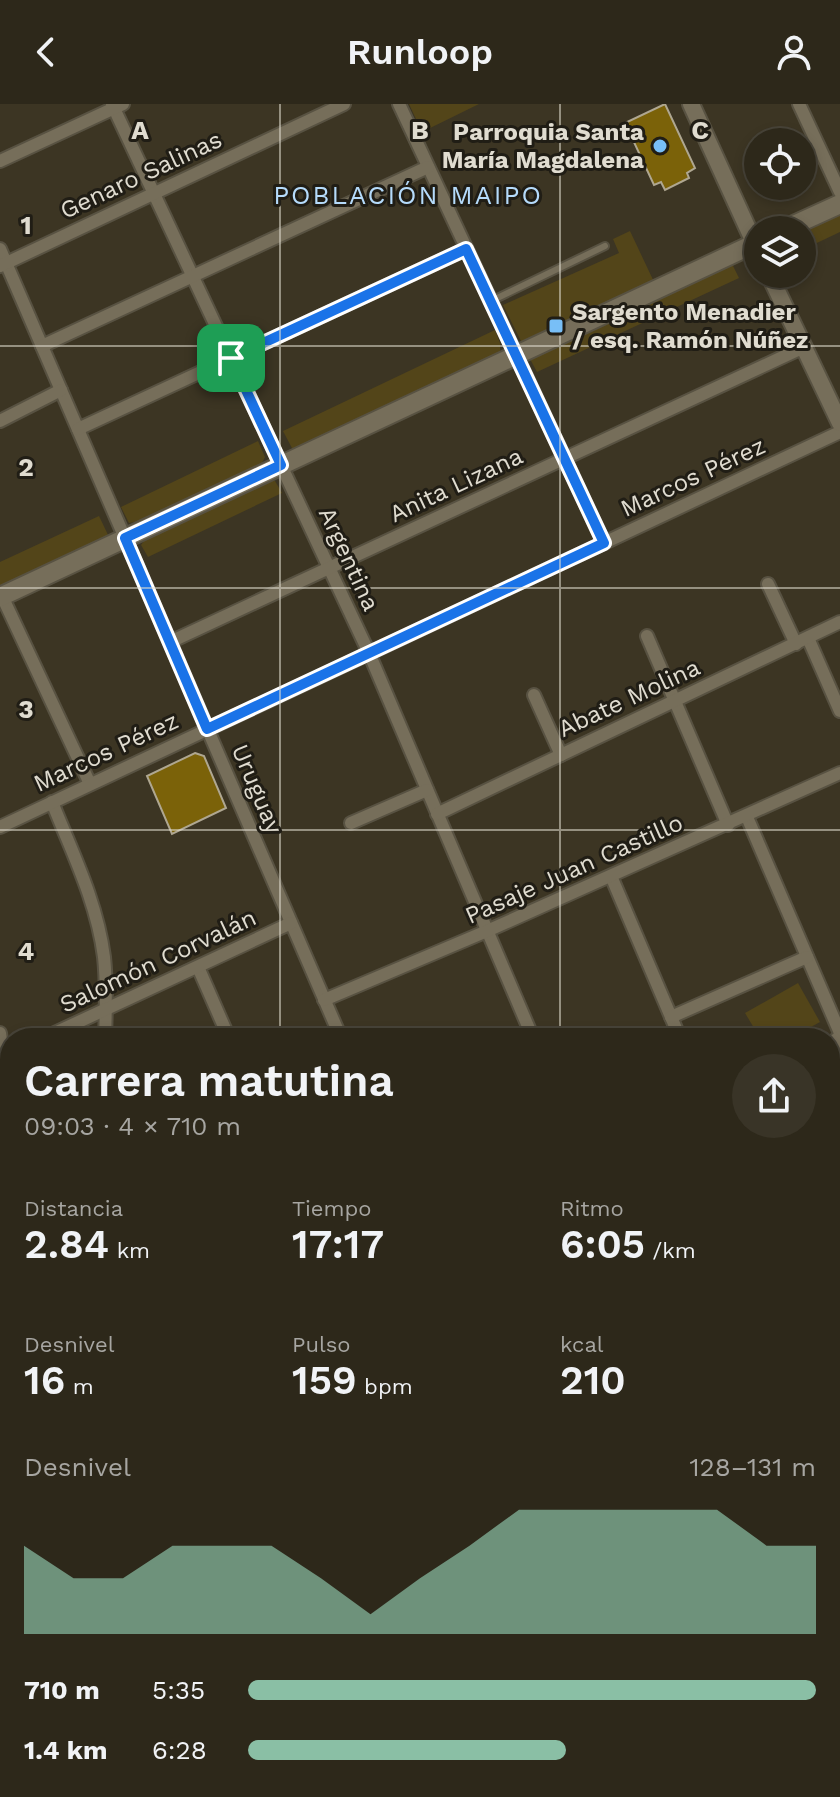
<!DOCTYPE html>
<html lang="es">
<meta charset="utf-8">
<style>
:root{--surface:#2d281a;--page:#393427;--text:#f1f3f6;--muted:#a7a6a2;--line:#484439;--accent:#8abfa5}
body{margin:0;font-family:"Work Sans",sans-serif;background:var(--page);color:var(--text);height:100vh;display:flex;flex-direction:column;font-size:30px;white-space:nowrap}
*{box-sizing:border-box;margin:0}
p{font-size:26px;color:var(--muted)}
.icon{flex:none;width:44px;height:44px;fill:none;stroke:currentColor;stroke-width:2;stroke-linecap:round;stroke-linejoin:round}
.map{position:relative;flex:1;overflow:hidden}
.panel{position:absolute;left:0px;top:924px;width:840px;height:770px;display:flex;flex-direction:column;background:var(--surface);border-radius:32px 32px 0 0;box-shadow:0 4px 12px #0003,0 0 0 2px var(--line)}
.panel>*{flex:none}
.buttons{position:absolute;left:744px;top:24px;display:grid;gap:16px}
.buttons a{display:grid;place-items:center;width:72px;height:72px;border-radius:50%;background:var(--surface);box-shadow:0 4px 12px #0003,0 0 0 2px var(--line);font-size:40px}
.pin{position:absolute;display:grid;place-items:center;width:68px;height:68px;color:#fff;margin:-34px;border-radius:16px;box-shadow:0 4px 12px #0006}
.round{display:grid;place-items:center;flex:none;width:84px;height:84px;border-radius:42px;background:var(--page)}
.headline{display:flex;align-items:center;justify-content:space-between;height:136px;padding:0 24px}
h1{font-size:44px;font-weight:600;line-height:60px}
.figures{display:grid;grid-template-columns:repeat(3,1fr);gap:12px;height:136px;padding:8px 24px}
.figures div{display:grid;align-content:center}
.figures b{font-size:40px;font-weight:600}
.figures small{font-size:22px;font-weight:400}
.figures p{font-size:22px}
.chart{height:224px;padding:16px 24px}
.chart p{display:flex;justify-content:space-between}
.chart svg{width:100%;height:144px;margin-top:8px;fill:var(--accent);opacity:.7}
ul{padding:0 24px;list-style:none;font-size:26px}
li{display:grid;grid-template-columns:128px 96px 1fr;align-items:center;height:60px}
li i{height:20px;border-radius:10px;background:var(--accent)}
header{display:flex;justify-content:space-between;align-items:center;height:104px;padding:0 24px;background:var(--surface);font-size:36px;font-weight:600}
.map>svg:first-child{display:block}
.green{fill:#534519}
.building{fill:#7b6209;stroke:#afa791;stroke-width:2}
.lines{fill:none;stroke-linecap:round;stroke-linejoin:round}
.service-casing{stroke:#585242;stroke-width:10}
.minor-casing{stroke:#585242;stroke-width:16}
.tertiary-casing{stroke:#585242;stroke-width:20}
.secondary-casing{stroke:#585242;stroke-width:22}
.service{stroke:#766e5a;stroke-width:6}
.minor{stroke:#766e5a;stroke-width:12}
.tertiary{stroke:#766e5a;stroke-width:16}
.secondary{stroke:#766e5a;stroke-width:18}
.route-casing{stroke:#fff;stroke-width:16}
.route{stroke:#1a73e8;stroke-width:10}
.grid{fill:none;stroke:#e0dcd0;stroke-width:2;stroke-opacity:0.55}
.poi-dot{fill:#78bff7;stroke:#201d15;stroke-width:3}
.labels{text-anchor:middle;stroke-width:6;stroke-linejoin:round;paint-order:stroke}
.poi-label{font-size:24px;font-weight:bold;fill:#e0dcd0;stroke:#201d15;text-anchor:end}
.street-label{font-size:24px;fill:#e0dcd0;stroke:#201d15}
.neighbourhood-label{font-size:26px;letter-spacing:2px;fill:#b5dbfb;stroke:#201d15}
.grid-label{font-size:26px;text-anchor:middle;font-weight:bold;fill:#e0dcd0;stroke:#201d15;stroke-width:6;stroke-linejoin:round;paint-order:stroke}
</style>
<header><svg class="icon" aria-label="back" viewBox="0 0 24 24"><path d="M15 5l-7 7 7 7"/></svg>Runloop<svg class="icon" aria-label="person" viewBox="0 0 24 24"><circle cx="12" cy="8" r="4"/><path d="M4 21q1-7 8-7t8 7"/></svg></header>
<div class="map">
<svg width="840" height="1693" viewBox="0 0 840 1693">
<rect width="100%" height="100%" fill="#3c3523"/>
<g class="green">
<polygon points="409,0 479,0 422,28"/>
<polygon points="840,111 840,128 802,146 802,129"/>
<polygon points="630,127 655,180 522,239 503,201 619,149 613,135"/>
<polygon points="732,160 739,174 537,268 530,255"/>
<polygon points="495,226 500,239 500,248 293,346 283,327"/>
<polygon points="258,337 265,353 261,361 141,417 129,419 121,403"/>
<polygon points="270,375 275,377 282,389 148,453 141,441 147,433"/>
<polygon points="99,412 109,433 0,484 0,458"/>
<polygon points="798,879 820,918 791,934 760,934 745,909"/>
</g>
<g class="building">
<polygon points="665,0 695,64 687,69 689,74 665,86 661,78 654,81 625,19"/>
<polygon points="195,649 204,652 226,704 172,730 147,672"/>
</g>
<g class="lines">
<defs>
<polyline id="service" points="491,197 605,142"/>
<g id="minor">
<polyline points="112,0 369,549 533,934"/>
<polyline points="399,0 604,439"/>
<polyline points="799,0 840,88"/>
<polyline points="0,57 123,0"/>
<polyline points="0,145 341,934"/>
<polyline points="0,162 344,0"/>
<polyline points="42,242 428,63"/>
<polyline points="0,317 61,286"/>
<polyline points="78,325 466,145"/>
<polyline points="768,480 796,540"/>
<polyline points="2,492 90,680"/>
<polyline points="647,532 728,721"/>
<polyline points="808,534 840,607"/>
<polyline points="170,538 804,243"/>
<polyline points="534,591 561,651"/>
<path d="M52,698C72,748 97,798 104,853C107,880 106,907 105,934"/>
<polyline points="437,710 840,518"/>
<polyline points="747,713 840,929"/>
<polyline points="351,719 427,686"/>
<polyline points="0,723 840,328"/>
<polyline points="611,772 680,934"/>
<polyline points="198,863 229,934"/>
<polyline points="324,896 487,827 840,669"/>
<polyline points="671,913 807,853"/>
<polyline points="0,929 10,1006"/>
<polyline points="44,934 291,819"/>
<polyline points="830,1046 840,1057"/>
<polyline points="830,1126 840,1121"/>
<polyline points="830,1326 840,1321"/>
<polyline points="5,1363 1,1180 10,1062"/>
<polyline points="0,1468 10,1480"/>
<polyline points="0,1535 10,1531"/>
<polyline points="0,1628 10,1624"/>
<polyline points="55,1684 59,1693"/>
<polyline points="143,1684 147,1693"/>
<polyline points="245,1684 249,1693"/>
<polyline points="349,1684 353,1693"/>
<polyline points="632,1684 636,1693"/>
<polyline points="83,1693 102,1684"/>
</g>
<g id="tertiary">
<polyline points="691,0 758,147"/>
<polyline points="769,170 840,319"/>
<polyline points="830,1523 840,1518"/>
<polyline points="484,1693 502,1684"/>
</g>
<g id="secondary">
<polyline points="783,126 840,100"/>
<polyline points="0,493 758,138"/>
<polyline points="830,944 840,936"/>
<polyline points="0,1363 10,1362"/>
</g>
</defs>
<use href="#service" class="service-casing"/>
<use href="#minor" class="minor-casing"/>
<use href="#tertiary" class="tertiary-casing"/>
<use href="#secondary" class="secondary-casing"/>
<use href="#service" class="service"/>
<use href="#minor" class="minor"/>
<use href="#tertiary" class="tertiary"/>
<use href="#secondary" class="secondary"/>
</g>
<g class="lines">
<defs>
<polygon id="route" points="466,145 604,439 207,625 125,434 281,361 231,254"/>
</defs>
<use href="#route" class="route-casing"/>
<use href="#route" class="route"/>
</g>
<path class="grid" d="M280,0V934M560,0V934M0,242H840M0,484H840M0,726H840M0,967H10M830,967H840M0,1209H10M830,1209H840M0,1451H10M830,1451H840M280,1684V1693M560,1684V1693"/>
<g class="poi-dot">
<circle cx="660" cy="42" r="8"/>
<rect x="548" y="214" width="16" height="16" rx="4"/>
</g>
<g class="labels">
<g class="poi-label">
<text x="644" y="36">Parroquia Santa<tspan x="644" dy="28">María Magdalena</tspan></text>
<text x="572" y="216" text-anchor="start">Sargento Menadier<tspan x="572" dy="28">/ esq. Ramón Núñez</tspan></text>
</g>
<g class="street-label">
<text transform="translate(141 71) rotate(-25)" y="8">Genaro Salinas</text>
<text transform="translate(693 373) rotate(-25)" y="8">Marcos Pérez</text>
<text transform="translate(456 381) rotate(-25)" y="8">Anita Lizana</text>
<text transform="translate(349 455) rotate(65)" y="8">Argentina</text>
<text transform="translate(629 594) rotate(-25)" y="8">Abate Molina</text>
<text transform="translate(106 648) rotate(-25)" y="8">Marcos Pérez</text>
<text transform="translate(257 685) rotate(67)" y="8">Uruguay</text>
<text transform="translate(574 765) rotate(-24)" y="8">Pasaje Juan Castillo</text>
<text transform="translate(158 857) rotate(-25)" y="8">Salomón Corvalán</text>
</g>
<g class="neighbourhood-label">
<text x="408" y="100">POBLACIÓN MAIPO</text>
</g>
</g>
<g class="grid-label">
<text x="140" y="35">A</text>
<text x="420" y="35">B</text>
<text x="700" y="35">C</text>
<text x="26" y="130">1</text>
<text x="26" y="372">2</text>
<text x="26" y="614">3</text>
<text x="26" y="856">4</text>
</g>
</svg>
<div class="buttons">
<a><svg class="icon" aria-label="locate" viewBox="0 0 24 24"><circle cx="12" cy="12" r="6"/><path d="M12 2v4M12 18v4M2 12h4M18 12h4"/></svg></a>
<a><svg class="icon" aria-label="layers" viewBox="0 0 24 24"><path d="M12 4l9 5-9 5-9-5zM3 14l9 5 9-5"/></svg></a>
</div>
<div class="pin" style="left:231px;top:254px;background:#1e9e55"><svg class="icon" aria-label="arrive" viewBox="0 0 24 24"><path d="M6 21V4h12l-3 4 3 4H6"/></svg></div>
<section class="panel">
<div class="headline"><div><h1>Carrera matutina</h1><p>09:03 · 4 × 710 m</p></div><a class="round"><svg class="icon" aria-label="share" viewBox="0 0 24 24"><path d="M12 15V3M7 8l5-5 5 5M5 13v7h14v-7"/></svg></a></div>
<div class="figures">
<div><p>Distancia</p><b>2.84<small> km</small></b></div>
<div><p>Tiempo</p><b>17:17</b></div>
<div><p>Ritmo</p><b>6:05<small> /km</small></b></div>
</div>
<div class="figures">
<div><p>Desnivel</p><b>16<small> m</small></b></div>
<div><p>Pulso</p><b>159<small> bpm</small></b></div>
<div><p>kcal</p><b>210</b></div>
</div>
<div class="chart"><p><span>Desnivel</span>128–131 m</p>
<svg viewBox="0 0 160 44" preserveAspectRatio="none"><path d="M0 44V17L10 27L20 27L30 17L40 17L50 17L60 27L70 38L80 27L90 17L100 6L110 6L120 6L130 6L140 6L150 17L160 17V44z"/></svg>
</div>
<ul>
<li><b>710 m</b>5:35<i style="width:100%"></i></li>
<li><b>1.4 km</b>6:28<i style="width:56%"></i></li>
</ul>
</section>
</div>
